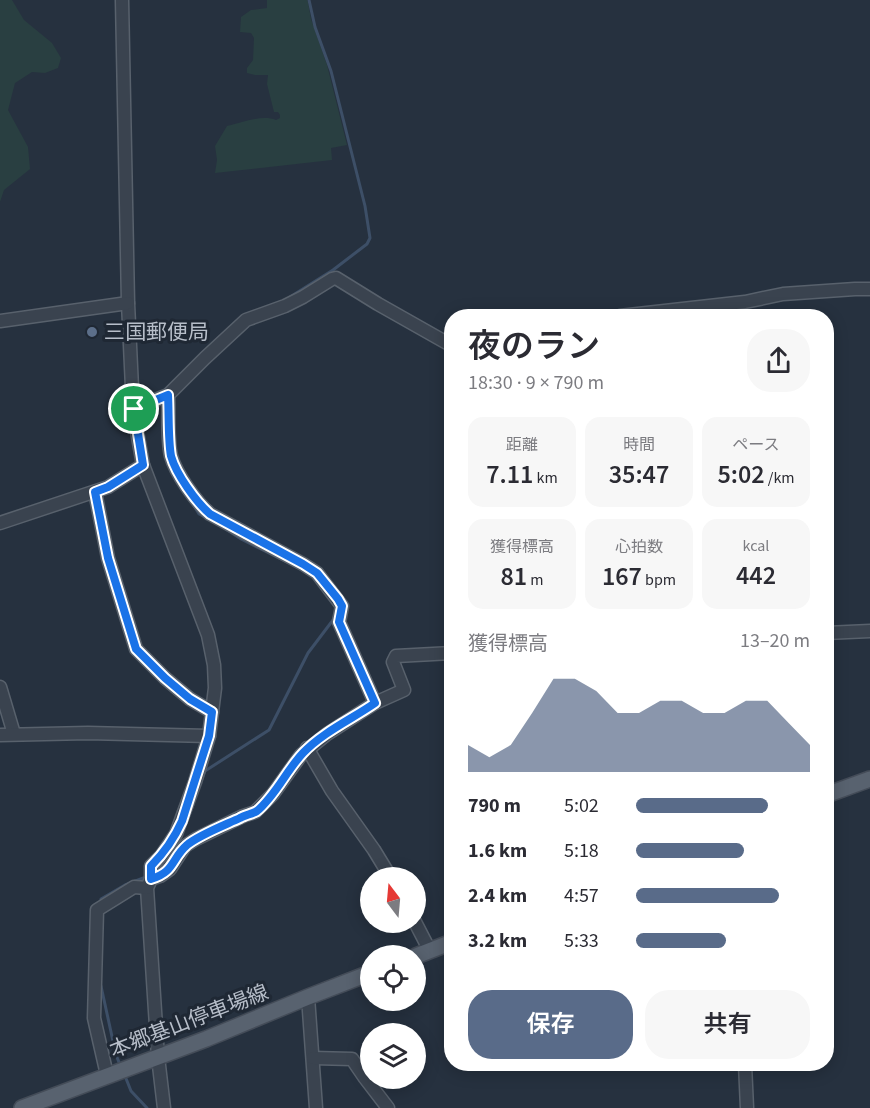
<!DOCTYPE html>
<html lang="ja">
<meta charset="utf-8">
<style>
:root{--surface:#fff;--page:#f7f7f7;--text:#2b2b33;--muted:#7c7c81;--accent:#596b89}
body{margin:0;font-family:"Source Sans 3","Noto Sans JP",sans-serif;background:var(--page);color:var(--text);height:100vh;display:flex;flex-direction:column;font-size:22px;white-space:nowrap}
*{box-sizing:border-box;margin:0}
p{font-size:20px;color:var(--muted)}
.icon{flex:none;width:33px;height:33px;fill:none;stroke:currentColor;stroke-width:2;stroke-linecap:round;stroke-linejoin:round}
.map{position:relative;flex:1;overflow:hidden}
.details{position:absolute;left:444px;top:309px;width:390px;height:762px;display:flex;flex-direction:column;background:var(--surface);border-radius:24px;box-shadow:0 3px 15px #0003}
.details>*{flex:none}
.needle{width:39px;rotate:344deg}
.fabs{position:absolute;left:360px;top:867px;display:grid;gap:12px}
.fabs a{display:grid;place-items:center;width:66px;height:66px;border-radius:50%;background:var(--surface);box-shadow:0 3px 15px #0003;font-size:30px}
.pin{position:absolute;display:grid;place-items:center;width:51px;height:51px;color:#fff;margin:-26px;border:3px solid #fff;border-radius:50%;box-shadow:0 2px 6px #0007}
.round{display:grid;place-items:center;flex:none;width:63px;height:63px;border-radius:24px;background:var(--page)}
.overview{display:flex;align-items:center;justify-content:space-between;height:102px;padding:0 24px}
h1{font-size:33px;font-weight:600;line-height:45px}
.metrics{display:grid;grid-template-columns:repeat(3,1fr);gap:9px;height:102px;padding:6px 24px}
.metrics div{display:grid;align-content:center;border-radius:15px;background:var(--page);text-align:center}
.metrics b{font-size:26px;font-weight:600}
.metrics small{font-size:16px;font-weight:400}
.metrics p{font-size:16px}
.chart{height:168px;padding:12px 24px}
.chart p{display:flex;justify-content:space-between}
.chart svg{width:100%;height:108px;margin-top:6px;fill:var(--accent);opacity:.7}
.action{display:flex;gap:12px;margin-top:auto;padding:12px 24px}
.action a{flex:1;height:69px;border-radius:24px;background:var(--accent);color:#fff;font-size:24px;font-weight:600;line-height:69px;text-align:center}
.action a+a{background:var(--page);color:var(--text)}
ul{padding:0 24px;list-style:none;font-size:20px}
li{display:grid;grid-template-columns:96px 72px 1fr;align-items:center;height:45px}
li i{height:15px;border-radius:8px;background:var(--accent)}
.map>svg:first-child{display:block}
.green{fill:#293f41}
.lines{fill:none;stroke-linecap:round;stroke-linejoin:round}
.stream{stroke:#3d4f67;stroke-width:3}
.minor-casing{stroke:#58616c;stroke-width:15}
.major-casing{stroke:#444c58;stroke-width:18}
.minor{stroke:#3a434f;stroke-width:12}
.major{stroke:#58626f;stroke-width:15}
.route-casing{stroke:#fff;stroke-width:12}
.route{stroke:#1a73e8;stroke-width:8}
.service-dot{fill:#5c6f8a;stroke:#1f2834;stroke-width:2}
.labels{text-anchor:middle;stroke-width:6;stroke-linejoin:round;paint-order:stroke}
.poi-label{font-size:21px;fill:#b7bec9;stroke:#1f2834;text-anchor:start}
.street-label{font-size:21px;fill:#b7bec9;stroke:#1f2834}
</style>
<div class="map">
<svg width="870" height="1108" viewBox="0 0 870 1108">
<rect width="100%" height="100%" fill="#26313f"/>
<g class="green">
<polygon points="0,0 12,0 24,20 52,43 61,58 58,68 45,73 32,72 15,83 8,110 28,147 30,169 4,190 0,202"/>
<path d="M267,0H307L308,2L311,19L327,65L347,145L331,148L332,160L215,173L217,160L215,146L227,126C242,123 262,114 276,120L280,118V115L278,112H274L267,84L268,75H255L247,73V68L253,60L254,38L251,33L240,32L241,17L251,10L267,8Z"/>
</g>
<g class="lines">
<g class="stream">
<polyline points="290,297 333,270 367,244 370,238 365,206 331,71 315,27 309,0"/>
<polyline points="193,504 199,514 205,517"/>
<polyline points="221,526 241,539 297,567"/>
<polyline points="202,779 205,771 269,730 308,653 333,620 334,617"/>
<polyline points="187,821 193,805"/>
<polyline points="101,902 101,899 125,885 146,877"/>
<polyline points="101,986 116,1055 121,1067"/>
<polyline points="125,1076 131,1091 147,1108"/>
</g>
<defs>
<g id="minor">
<polyline points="122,0 128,303 133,409 143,465 208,635 214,665 215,688 209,736 195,782 176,834 162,855 151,866 151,879 147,888 158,1057 164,1108"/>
<polyline points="620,316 745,302 783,294 855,289 870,289"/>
<polyline points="0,321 128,303"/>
<path d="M168,395C169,412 167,440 171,456C176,474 196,502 210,514L303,564L317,573L342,606L339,622L375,703"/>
<polyline points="133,409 168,395 205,358 246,320 285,306 303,297 332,279 336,278 378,304 447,343 452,345"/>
<polyline points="95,492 108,558 136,649 165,678 190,699 212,712"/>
<polyline points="0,523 108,487 143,465"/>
<polyline points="826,633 870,631"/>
<polyline points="0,687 14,734"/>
<polyline points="0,735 88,733 209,736"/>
<polyline points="307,748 332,791 374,850 391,878"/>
<polyline points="151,879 160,876 170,869 185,846 196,839 243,816 255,812 273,794 301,755 327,734 375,703 404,690 393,662 396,656 452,653"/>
<polyline points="415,922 430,951"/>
<polyline points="308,997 316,1108"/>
<polyline points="313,1058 352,1059 365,1078 388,1108"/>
<polyline points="745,1064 747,1108"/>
<polyline points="107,1075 94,1018 97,910 134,887 147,888"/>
</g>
<g id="major">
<polyline points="826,795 870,779"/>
<polyline points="416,956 452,942"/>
<polyline points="22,1108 206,1039 308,997 370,973"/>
</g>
</defs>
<use href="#minor" class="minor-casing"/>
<use href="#major" class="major-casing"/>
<use href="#minor" class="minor"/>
<use href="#major" class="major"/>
</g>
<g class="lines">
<defs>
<path id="route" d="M168,395C169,412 168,440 171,456C176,474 196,502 210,514L303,564L317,573L338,599L342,606L339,622L375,703C352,719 323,732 303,753C286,771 276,795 257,811C252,814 245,815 240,818C225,825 199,835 187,845C171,859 175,872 151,879V866C164,853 174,839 182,821L209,736L212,712L190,699L165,678L136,649L108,558L95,492L108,487L143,465L134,409Z"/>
</defs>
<use href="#route" class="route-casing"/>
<use href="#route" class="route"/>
</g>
<circle class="service-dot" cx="92" cy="332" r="6"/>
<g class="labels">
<g class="poi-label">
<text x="104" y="339">三国郵便局</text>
</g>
<g class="street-label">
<text transform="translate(189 1021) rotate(-21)" y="7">本郷基山停車場線</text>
</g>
</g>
</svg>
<div class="fabs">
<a><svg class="needle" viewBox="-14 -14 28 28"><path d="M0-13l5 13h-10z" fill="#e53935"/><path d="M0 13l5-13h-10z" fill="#7c7c81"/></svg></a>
<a><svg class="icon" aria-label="locate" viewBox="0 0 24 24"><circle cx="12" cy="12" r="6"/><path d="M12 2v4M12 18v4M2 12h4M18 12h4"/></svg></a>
<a><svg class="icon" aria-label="layers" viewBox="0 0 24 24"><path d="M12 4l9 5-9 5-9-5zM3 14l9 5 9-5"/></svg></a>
</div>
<div class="pin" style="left:134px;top:409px;background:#1e9e55"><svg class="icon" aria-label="arrive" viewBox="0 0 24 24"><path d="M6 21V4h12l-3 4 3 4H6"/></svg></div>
<section class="details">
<div class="overview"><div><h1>夜のラン</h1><p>18:30 · 9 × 790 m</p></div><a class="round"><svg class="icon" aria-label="share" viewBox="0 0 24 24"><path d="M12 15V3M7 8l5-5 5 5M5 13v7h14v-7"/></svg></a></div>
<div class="metrics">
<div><p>距離</p><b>7.11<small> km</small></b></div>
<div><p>時間</p><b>35:47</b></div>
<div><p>ペース</p><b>5:02<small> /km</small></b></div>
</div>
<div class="metrics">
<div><p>獲得標高</p><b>81<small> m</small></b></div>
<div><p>心拍数</p><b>167<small> bpm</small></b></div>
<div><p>kcal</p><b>442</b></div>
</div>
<div class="chart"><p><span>獲得標高</span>13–20 m</p>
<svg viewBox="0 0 160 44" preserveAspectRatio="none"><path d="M0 44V33L10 38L20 33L30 20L40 6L50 6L60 11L70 20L80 20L90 15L100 15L110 20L120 20L130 15L140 15L150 24L160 33V44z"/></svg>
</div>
<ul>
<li><b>790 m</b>5:02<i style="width:76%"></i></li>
<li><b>1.6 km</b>5:18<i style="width:62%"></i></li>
<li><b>2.4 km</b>4:57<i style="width:82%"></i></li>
<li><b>3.2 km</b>5:33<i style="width:52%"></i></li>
</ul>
<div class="action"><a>保存</a><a>共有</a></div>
</section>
</div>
